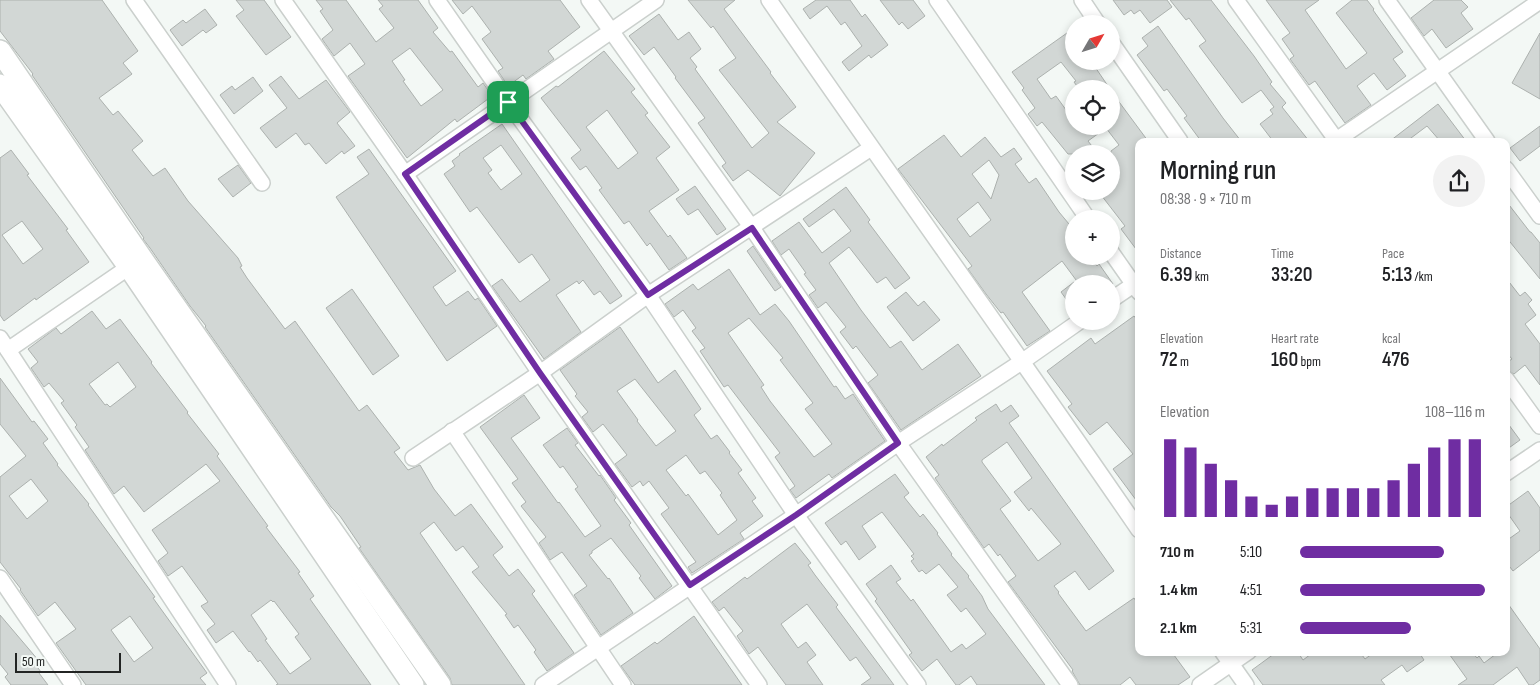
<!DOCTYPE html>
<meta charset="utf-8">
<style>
:root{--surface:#fff;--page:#f2f2f2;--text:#202124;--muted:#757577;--accent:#6f2da2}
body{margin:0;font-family:"Sofia Sans Condensed",sans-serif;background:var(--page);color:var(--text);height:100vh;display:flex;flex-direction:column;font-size:19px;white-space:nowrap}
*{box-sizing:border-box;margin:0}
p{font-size:16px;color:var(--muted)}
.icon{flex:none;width:28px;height:28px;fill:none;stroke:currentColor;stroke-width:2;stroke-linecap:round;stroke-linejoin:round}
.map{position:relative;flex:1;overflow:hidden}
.panel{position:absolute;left:1135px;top:138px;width:375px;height:518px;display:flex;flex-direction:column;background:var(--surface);border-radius:10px;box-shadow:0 2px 8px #0003}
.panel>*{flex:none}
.needle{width:32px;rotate:51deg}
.tools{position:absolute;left:1065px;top:15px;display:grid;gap:10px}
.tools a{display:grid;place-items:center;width:55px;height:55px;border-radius:50%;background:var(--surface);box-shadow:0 2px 8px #0003;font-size:25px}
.scale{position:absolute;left:15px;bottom:12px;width:106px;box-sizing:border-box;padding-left:5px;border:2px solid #222423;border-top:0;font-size:14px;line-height:18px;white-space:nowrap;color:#222423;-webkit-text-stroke:4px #f3f8f5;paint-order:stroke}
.pin{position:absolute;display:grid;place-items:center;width:42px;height:42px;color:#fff;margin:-21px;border-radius:10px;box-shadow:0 2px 8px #0006}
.round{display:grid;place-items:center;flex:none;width:52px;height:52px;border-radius:26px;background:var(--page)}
.headline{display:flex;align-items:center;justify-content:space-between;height:85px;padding:0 25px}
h1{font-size:28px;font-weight:600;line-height:38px}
.metrics{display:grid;grid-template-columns:repeat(3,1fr);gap:8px;height:85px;padding:5px 25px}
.metrics div{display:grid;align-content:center}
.metrics b{font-size:21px;font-weight:600}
.metrics small{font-size:14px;font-weight:400}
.metrics p{font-size:14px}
.chart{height:140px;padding:10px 25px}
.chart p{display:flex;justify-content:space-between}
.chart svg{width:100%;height:90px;margin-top:5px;stroke:var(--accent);stroke-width:6}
ul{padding:0 25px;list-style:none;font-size:16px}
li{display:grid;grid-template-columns:80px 60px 1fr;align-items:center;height:38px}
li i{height:12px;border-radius:6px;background:var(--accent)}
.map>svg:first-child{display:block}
.building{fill:#d2d7d5;stroke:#acb1ae;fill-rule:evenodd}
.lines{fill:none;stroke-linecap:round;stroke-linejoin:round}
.street-casing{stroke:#cbd0cd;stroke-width:18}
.secondary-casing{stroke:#cbd0cd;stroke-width:24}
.street{stroke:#fff;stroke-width:15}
.secondary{stroke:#fff;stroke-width:21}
.route-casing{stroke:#fff;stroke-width:10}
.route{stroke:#6f2da2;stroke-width:6}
</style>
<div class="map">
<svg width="1540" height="685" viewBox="0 0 1540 685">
<rect width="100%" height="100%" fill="#f3f8f5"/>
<g class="building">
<polygon points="0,0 102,0 138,51 123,63 132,74 99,98 113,115 118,111 143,141 132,150 153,176 165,168 188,201 238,258 242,266 240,267 247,278 285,329 295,321 359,411 367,405 400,448 394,452 408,470 420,465 434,489 455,516 471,504 503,547 493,555 509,576 518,569 535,591 532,594 574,653 547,671 534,652 536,650 518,625 514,628 505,615 507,614 472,572 479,567 463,546 456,551 434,522 420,533 525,685 452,685 450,678 359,548 361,547 340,516 331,507 205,327 206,326 190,306 150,248 143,239 144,238 32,75 33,74 0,31"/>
<polygon points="236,0 264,0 291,37 266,55 236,16 244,10"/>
<path d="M316,0H346L376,42L394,28L379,9L383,6L378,0H418L438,28L433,32L450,52L452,51L478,87L483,83L492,96L457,122L455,119L407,158L348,76L365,64L350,43L334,56L322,39L333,30L320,11L323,9ZM410,48L443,90L421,106L403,81L405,80L392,61Z"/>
<polygon points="452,0 560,0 580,27 548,51 554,59 526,79 523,75 508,86 498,71 503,68 482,39 491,32 472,6 463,14"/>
<polygon points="688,0 735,0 724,9 771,72 770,73 796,107 777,122 815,153 780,196 748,170 733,181 722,166 726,163 698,123 705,118 675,78 676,77 654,47 644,55 629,36 659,14 678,40 689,32 701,49 690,58 697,67 695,69 752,148 769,133 719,70 736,58 713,26 711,28"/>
<polygon points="816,0 850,0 862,17 865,14 888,45 871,58 869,55 849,71 842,62 862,46 845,22 841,25 827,6 810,19 803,9"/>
<polygon points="880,0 913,0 925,16 908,29 902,22 899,25"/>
<polygon points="1113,0 1167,0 1172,7 1150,23 1140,10 1134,14 1131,10 1124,15"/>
<polygon points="1170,0 1211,0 1254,56 1272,82 1270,84 1286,103 1282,107 1309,141 1273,141 1260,124 1273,114 1270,110 1274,107 1261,90 1242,103 1199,46 1206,41 1189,18 1186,20"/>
<polygon points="1266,0 1319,0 1305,10 1346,69 1367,53 1336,13 1352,0 1367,0 1374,9 1373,10 1403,52 1393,59 1406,76 1387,90 1374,73 1357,86 1371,105 1345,123 1315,81 1309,85 1290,59 1294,56 1282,39 1290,33"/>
<polygon points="1434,0 1461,0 1468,7 1461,13 1473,29 1446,48 1432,29 1424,36 1411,18"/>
<polygon points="205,9 217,25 206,33 203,30 182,46 170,30 183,20 186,23"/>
<polygon points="1158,26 1223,118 1241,141 1201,141 1184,118 1187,116 1167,89 1164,91 1137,55 1148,46 1142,38"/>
<polygon points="1074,28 1074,61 1091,61 1110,89 1079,89 1074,82 1076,81 1061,62 1037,79 1051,99 1056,96 1074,121 1074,126 1077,126 1079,129 1083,126 1111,126 1111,91 1148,141 1139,141 1139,253 1121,229 1125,226 1098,191 1111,191 1111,151 1119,145 1106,128 1088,141 1098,154 1068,154 1042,122 1037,126 1028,114 1035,108 1022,90 1024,88 1012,72"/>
<polygon points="1540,33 1540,99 1512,83"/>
<path d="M604,51L635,89L631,92L648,113L645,115L670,147L656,158L679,190L649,211L668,237L670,235L687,258L669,270L650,243L647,246L629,221L624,224L599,190L602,188L586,166L580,170L571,158L581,150L541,98L556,86L558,87ZM607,110L638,153L618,169L586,127Z"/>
<polygon points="281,76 299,99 326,80 350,112 337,123 355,146 344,154 342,151 326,164 309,143 305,145 296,133 276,148 260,128 287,108 269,85"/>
<polygon points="253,77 263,91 234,114 220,95 232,86 235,90"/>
<polygon points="1438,104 1466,141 1440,141 1427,126 1407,141 1390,141"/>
<path d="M502,124L622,296L610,304L600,291L594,295L583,280L579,284L577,281L556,295L581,332L544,359L492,286L502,279L520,302L550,280L532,254L519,263L477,207L470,212L444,174L455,166L452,161L460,155L459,154ZM501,145L522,174L501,190L488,173L492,170L483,158Z"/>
<polygon points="1540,126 1540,146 1520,161 1510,148"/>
<path d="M944,135L961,157L985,137L1001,157L1014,148L1022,159L1015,164L1029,183L1036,178L1059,212L1074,230V256H1089L1097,266L1099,264L1113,284H1079L1062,261L1022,292L1050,331L1027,346L1003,312L1001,313L986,294L968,269L972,266L898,169ZM989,160L999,175L991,199L972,174ZM978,202L991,220L970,237L957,219Z"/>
<polygon points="369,149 456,271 433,287 446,306 468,291 475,300 478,298 497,326 447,361 336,197 369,174 357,157"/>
<path d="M11,150L29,174L27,175L68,229L66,230L89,262L36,300L35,298L4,321L0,315V158ZM22,221L43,249L23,264L2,235Z"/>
<polygon points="238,165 251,183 233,197 218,179"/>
<polygon points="695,186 726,229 717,235 698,209 688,215 676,199"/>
<polygon points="846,187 870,220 868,222 910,278 895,289 886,277 877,283 849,247 829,263 861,310 890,348 901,341 922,370 958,344 981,376 901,430 868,383 878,375 856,346 853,349 840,332 846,327 826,302 818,308 809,295 816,290 804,274 806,273 789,249 781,255 772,241 799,222 822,253 851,231 834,209 809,227 803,219"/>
<polygon points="1506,201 1530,232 1531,232 1540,243 1540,279 1506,237"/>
<polygon points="753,246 781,287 775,291 747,251"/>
<path d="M729,269L760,315L775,304L789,321L834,387L836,386L845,399L853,394L885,441L832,478L829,474L796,498L790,490L795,486L775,457L780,453L728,385L724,387L700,351L705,348L692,331L696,328L683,310L674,317L665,304L693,284L698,290ZM749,318L783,358L780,360L813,403L805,409L832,444L814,457L770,401L761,387L764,385L728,333Z"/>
<polygon points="1506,278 1520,296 1525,292 1532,300 1528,304 1536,315 1525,324 1540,344 1540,385 1525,365 1514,374 1506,370 1506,363 1512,359 1506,352"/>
<polygon points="1074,282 1074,310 1061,292"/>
<polygon points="352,289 399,356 373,375 326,308"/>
<polygon points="906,292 918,306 924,301 940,320 913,341 887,307"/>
<path d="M92,311L106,329L120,319L152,362L151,363L188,412L187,413L219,454L217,456L268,526L266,527L300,572L298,573L314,596L310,599L371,685H276L278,684L260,660L258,662L250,651L249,652L233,631L216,643L207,630L215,624L201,606L208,602L182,566L168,576L158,561L168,553L152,530L220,481L206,464L144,512L124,486L114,494L85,450L89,447L75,427L77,425L61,403L64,401L49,383L44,387L31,368L38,362L28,349L56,328L61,334ZM118,362L136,387L110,407L107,404L105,405L89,384ZM271,600L273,602L274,601L299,634L295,637L311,659L290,674L273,651L265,640L267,639L251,615Z"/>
<polygon points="1134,316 1139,322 1139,504 1113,469 1133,454 1107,422 1090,435 1068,407 1072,404 1047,371 1091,338 1095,344"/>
<path d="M620,327L658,383L675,370L701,409L694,415L711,439L717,435L730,452L729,453L742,470L738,473L756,498L752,501L763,516L740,533L744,539L692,573L688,567L696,562L661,514L669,508L649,481L643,486L640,481L632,487L615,464L627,455L603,424L593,432L582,417L588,412L575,396L577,394L560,370ZM635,379L676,431L656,446L637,421L638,420L617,391ZM686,455L700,474L705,471L722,493L720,495L737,520L718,535L688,494L686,496L666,470Z"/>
<path d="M0,378L32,422L34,421L48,439L43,443L58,464L57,465L89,504L88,505L155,597L153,598L207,673L200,678L206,685H86L56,643L76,629L55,602L38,616L20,590L21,589L0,562V477L26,456L0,424ZM31,479L48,501L27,519L9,496ZM130,616L153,648L134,662L111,630Z"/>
<polygon points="524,395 540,418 511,438 558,503 559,502 585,537 601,526 575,489 578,487 563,466 560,468 543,445 567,428 578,443 575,445 599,476 600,475 616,498 614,500 631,523 629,525 672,586 655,599 639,578 641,576 611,538 592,551 592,553 589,555 608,579 609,578 633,613 601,635 574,595 587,586 562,552 550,560 539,543 546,537 521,506 526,502 512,483 518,479 480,427"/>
<path d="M996,404L1001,412L1011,405L1019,416L1009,423L1114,571L1089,590L1075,571L1054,586L1059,592L1058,593L1086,631L1134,598L1139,606V651H1171L1190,677L1178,685H1136L1130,677L1120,685H1080L1072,671L1073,670L1008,582L1016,576L1000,554L998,556L989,544L984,548L935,478L939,475L926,457L942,444L943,446L977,420L975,418ZM1007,442L1032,478L1014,492L1029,511L1031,508L1061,544L1038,561L1000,509L1011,501L982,462V460Z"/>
<polygon points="1506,421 1520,440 1506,450"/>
<polygon points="895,474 909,493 904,497 920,517 923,514 938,533 937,534 952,554 951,555 969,576 968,577 982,596 988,609 1045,685 977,685 971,676 959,685 956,685 937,659 922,671 909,655 912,653 875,601 877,599 866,584 891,565 901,579 896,582 911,601 913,599 951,652 962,644 966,649 986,634 966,608 961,612 947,595 958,587 939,564 926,574 922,570 919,572 911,561 914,559 911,556 914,554 882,512 862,526 876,547 859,560 846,541 841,545 825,523"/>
<polygon points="1528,491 1540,508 1540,550 1513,571 1506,562 1506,541 1520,531 1506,511 1506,507"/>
<polygon points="795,543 811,563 808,565 815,575 838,605 836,607 894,685 861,685 871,678 856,657 850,661 807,604 781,624 798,648 806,642 816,655 807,662 823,685 786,685 758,647 749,654 737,636 743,631 724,607 719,611 712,602 745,577 747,579"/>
<polygon points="1506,601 1540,649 1540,680 1533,685 1529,685 1517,667 1493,685 1458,685 1467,679 1447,651 1471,651 1477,658 1479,656 1484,663 1500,651 1506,651"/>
<polygon points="0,615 39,661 35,664 41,672 39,673 48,685 11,685 5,677 8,674 0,664"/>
<polygon points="694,616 742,685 635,685 621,666 655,642 657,644"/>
<polygon points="1278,651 1297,651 1303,660 1315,651 1359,651 1365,659 1376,651 1418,651 1424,660 1407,672 1402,665 1381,680 1385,685 1263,685 1252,670"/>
</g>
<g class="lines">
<defs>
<g id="street">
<polyline points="134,0 262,183"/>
<polyline points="283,0 405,174 540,373 759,685"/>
<polyline points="437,0 508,102 648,295 796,515 918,685"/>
<polyline points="589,0 752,228 898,443 1070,685"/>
<path d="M769,0C891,177 1017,352 1139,530"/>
<polyline points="937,0 1088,219"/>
<polyline points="1082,0 1098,24"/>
<polyline points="1236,0 1337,141"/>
<polyline points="1387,0 1487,141"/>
<polyline points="1111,42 1180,141"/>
<polyline points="1335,141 1540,1"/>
<polyline points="1506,169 1540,216"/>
<polyline points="405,174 656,0"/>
<polyline points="1111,252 1139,292"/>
<polyline points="1111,300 1139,281"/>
<polyline points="0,338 228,685"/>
<polyline points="8,350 129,267"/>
<polyline points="1506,379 1540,426"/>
<polyline points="452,431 623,685"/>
<polyline points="413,458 540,373 648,295 871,148"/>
<polyline points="1506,473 1540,450"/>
<polyline points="0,578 73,685"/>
<polyline points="1222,651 1246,685"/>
<polyline points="543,685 796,515 898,443 1023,361 1080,321"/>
<polyline points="1200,685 1249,651"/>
</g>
<g id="secondary">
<polyline points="0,51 142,259 440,685"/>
<polyline points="0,85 129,267 413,685"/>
</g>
</defs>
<use href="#street" class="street-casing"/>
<use href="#secondary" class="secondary-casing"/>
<use href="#street" class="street"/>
<use href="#secondary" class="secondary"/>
</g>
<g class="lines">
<defs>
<polygon id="route" points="508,102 648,295 752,228 898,443 796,515 690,585 540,373 405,174"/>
</defs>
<use href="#route" class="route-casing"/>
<use href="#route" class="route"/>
</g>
</svg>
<div class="tools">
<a><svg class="needle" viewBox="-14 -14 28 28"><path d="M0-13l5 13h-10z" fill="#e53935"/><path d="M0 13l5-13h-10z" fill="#757577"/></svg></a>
<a><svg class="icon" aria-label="locate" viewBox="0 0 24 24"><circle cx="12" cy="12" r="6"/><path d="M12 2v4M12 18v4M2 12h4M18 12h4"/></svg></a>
<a><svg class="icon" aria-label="layers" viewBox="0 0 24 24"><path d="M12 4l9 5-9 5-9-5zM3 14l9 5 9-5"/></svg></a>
<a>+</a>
<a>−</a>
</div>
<div class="scale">50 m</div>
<div class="pin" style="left:508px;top:102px;background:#1e9e55"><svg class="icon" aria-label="arrive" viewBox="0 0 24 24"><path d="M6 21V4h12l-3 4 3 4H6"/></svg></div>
<section class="panel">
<div class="headline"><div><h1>Morning run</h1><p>08:38 · 9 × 710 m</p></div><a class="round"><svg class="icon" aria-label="share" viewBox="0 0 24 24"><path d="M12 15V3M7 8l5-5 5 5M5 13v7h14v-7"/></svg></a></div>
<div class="metrics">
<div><p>Distance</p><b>6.39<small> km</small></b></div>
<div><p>Time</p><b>33:20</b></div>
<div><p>Pace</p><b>5:13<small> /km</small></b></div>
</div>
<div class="metrics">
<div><p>Elevation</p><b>72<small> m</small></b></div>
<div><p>Heart rate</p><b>160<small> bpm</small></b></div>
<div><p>kcal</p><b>476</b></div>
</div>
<div class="chart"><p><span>Elevation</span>108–116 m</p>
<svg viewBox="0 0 160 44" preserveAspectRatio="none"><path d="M5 44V6M15 44V10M25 44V18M35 44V26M45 44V34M55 44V38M65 44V34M75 44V30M85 44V30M95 44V30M105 44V30M115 44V26M125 44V18M135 44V10M145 44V6M155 44V6"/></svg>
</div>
<ul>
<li><b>710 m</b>5:10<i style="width:78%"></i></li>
<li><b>1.4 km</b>4:51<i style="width:100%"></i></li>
<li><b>2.1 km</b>5:31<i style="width:60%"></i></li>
</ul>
</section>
</div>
